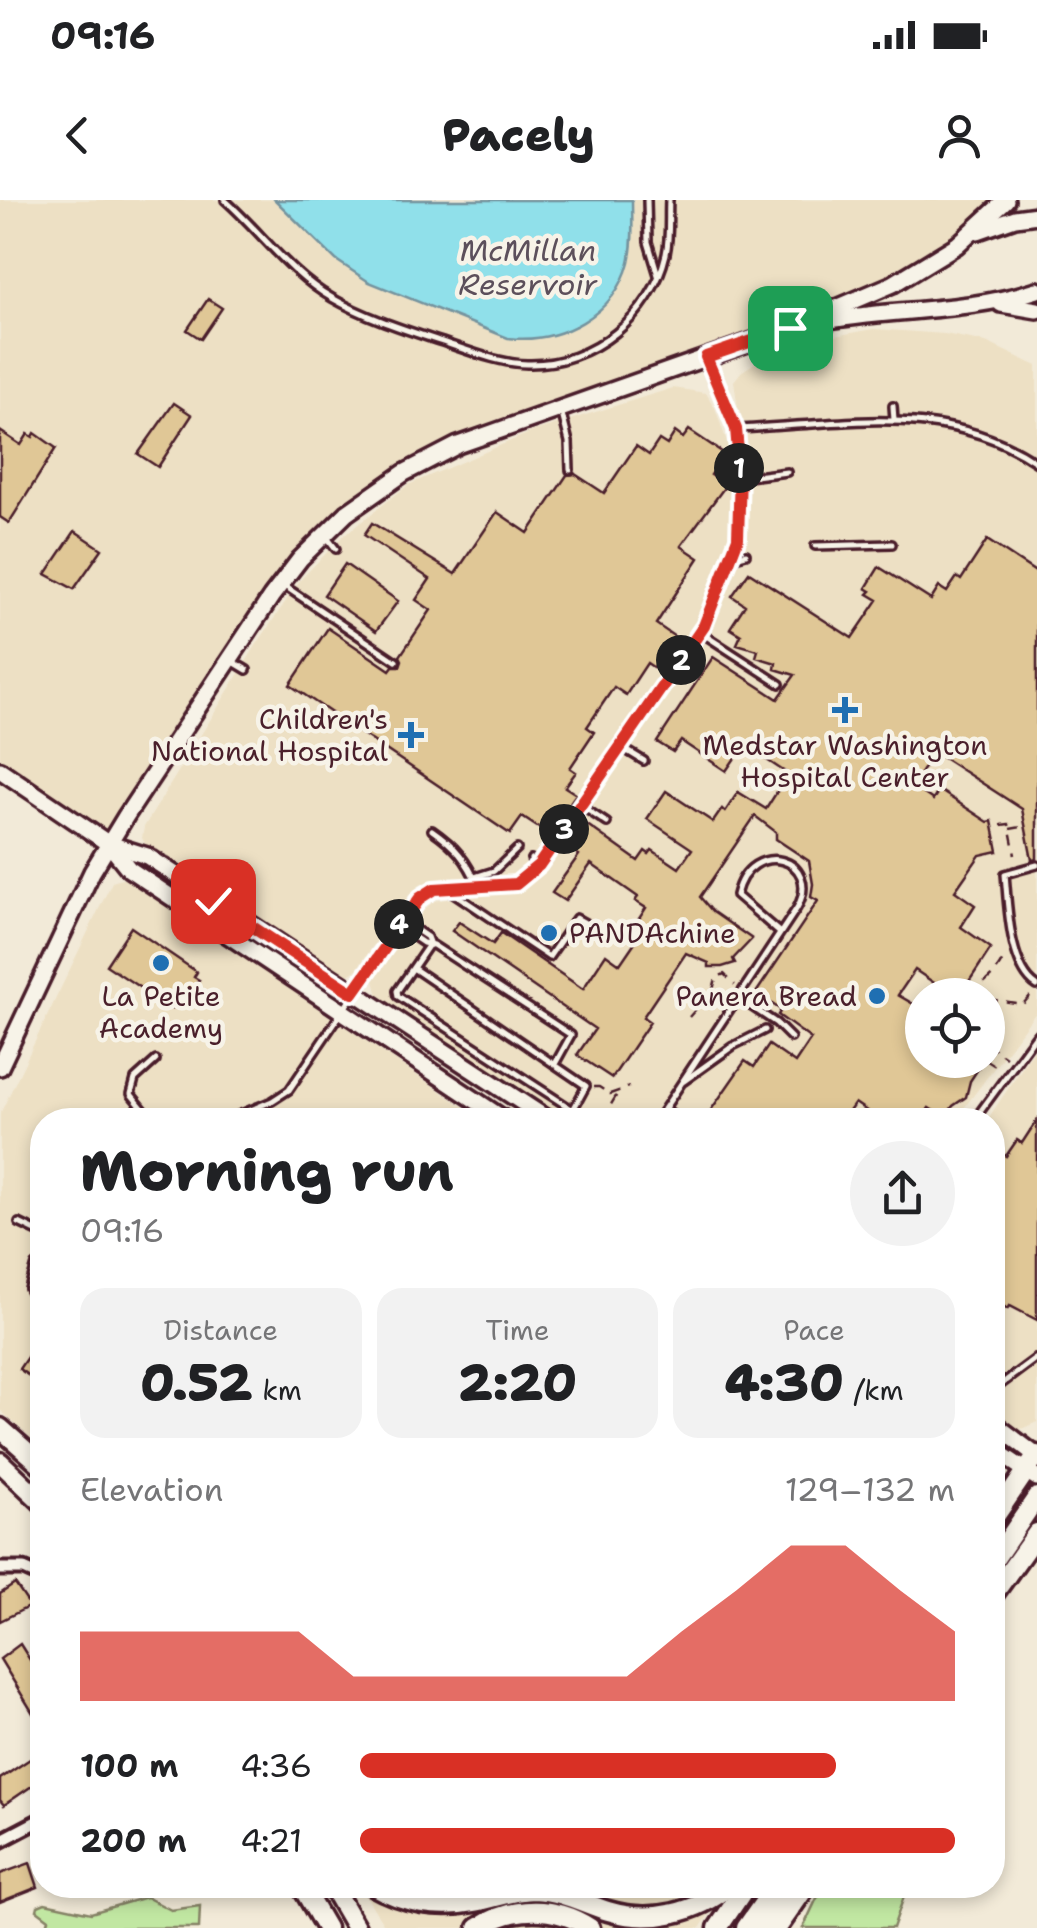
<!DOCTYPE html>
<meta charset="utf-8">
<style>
:root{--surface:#fff;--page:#f2f2f2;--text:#202124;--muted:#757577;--accent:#d93025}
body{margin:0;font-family:"Shantell Sans",sans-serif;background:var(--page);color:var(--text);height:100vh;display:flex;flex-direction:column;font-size:38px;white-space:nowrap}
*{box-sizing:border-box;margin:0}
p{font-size:32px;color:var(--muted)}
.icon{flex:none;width:55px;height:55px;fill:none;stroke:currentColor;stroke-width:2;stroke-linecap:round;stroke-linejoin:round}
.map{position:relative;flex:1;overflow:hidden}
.sheet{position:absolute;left:30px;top:908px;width:975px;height:790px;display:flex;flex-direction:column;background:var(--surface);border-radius:40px;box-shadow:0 5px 15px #0003}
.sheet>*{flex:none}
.controls{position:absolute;left:905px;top:778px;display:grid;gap:20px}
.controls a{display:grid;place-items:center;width:100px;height:100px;border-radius:50%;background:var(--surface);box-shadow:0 5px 15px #0003;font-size:50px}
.pin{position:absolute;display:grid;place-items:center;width:85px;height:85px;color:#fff;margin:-42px;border-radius:20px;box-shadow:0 5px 15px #0006}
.km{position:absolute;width:50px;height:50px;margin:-25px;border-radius:50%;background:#222;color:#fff;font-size:28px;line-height:50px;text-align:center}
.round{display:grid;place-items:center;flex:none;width:105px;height:105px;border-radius:52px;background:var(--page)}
.overview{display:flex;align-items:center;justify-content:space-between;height:170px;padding:0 50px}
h1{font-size:55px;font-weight:800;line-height:75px}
.figures{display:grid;grid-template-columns:repeat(3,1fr);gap:15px;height:170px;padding:10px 50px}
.figures div{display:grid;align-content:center;border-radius:25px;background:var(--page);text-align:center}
.figures b{font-size:50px;font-weight:800}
.figures small{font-size:28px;font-weight:400}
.figures p{font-size:28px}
.chart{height:280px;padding:20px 50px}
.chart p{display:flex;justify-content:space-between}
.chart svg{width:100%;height:180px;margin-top:10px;fill:var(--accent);opacity:.7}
ul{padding:0 50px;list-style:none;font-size:32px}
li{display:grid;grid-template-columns:160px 120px 1fr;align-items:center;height:75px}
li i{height:25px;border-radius:12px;background:var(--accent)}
.status{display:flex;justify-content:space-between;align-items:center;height:70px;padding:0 50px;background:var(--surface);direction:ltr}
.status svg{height:28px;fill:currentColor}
header{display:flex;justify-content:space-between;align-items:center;height:130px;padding:0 50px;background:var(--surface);font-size:45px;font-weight:800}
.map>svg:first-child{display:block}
.built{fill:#ede0c4;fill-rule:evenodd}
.green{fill:#c1e7a2;stroke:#868366;stroke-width:2.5}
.water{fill:#90e0ea;stroke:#74939e;stroke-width:2.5}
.building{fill:#e0c796;stroke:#4a1f2b;stroke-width:2.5}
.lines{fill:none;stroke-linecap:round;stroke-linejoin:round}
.lane-casing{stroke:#4a1f2b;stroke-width:12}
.street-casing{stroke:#4a1f2b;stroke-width:19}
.secondary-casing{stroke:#4a1f2b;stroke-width:22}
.primary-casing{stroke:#4a1f2b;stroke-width:25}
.path{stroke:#4a1f2b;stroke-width:2.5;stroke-dasharray:10 8;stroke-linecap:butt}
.lane{stroke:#f7f3e8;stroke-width:5}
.street{stroke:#f7f3e8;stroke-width:11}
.secondary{stroke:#f7f3e8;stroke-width:15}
.primary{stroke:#f7f3e8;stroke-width:18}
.route-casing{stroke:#fff;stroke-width:20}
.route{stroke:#d93025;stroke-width:12}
.poi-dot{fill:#1f6fb2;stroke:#f7f3e8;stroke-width:4}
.labels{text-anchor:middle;stroke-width:9;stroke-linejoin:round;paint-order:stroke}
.poi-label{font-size:28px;fill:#4a1f2b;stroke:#f7f3e8;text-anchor:end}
.water-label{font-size:30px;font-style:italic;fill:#5c4f5b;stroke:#f7f3e8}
</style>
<div class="status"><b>09:16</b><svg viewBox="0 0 49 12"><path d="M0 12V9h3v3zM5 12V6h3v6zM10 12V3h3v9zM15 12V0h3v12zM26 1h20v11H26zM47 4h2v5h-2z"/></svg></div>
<header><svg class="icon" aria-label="back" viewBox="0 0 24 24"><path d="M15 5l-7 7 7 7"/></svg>Pacely<svg class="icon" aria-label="person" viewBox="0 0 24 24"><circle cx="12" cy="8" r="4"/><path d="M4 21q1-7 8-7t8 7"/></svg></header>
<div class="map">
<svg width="1037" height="1728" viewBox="0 0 1037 1728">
<rect width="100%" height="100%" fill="#f2ead8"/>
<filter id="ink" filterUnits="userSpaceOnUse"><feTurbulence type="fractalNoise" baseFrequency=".01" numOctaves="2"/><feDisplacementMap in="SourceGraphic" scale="20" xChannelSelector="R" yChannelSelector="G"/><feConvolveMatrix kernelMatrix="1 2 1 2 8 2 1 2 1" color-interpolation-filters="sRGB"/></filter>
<g filter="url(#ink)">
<g class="built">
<polygon points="0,0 996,0 969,34 790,128 472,240 374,292 280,384 109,644 0,570"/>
<path d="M874,129L945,134L986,142L1037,166V811L955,920H562L378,796L374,780L417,716L434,701L519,688L538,677L718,412L747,333L746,266L734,181L741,172L771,152L823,138ZM922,795H988V860H922Z"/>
<polygon points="673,188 706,193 715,208 732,256 735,306 730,344 716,386 696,424 545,648 530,666 517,675 500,679 447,677 420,685 410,694 356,770 342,779 148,649 142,638 144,627 257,444 300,380 342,337 408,285 534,231"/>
<polygon points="125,678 483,920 42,920 42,1248 0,1210 0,914 112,682"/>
<polygon points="1037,846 1037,1222 1019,1230 993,1212 992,920 987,920"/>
<polygon points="359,1685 729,1685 700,1728 386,1728"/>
</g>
<g class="green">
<polygon points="830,1685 908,1685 893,1728 803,1728 817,1698"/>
<polygon points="146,1697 171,1710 200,1706 199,1728 46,1728 49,1719 37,1710 38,1706 45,1703 91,1713"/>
</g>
<path class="water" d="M275,0H632C632,20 634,42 629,62C615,115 560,144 508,138L369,82L336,60Z"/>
<g class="building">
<polygon points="208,99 222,108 201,139 187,130"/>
<polygon points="174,203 192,215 158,267 138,254"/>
<polygon points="689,230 725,254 711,275 726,285 681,346 699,358 656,424 681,441 660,472 647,463 626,495 614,487 587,527 594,532 570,568 576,572 565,587 576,594 548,634 522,617 510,634 290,485 328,428 390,470 393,466 400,466 402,460 400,456 431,410 416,400 430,379 364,335 372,323 455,374 497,312 528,333 567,275 575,274 604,293 636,246 649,255 659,240 667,245 675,232 683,238"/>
<polygon points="0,231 21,245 28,234 33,237 35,233 56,248 9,323 0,317"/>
<polygon points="75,331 102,349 74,389 46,374"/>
<polygon points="987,340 1037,373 1037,659 1032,660 1022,609 934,552 912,586 933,600 939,590 988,622 992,621 998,651 980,655 955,691 975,705 961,727 991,748 972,777 959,795 952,795 915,770 898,795 922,809 922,860 963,860 978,869 970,881 966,897 953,906 945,918 929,908 921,920 913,920 903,913 898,920 880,920 855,903 843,920 704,920 745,861 754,867 769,845 795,863 811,839 778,815 781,810 756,793 818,701 811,697 813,684 809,661 776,639 776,632 755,616 700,697 713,712 752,739 733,759 735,763 722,767 709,767 709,763 686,753 643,817 650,822 612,878 577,855 595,829 452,731 459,722 493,744 501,733 583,789 606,754 620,764 637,739 629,734 646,708 635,701 638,697 591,664 565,701 552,693 579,655 569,648 586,624 638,661 645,651 649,654 652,650 679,668 692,649 647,619 666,591 713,622 722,609 725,612 738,592 766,609 780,587 776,585 785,572 744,545 726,571 681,541 673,552 657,542 713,457 778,499 795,475 775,469 776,463 756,457 758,450 737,444 741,435 730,428 745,405 732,396 749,372 852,438 878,400 868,394 871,391 866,388 879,367 931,400 939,387 947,392 957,377 961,380"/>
<polygon points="345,364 398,401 376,431 324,395"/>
<polygon points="131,727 197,772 194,777 199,780 180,807 175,804 172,809 106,765"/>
<polygon points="1037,920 1037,1120 1010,1106 1008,1109 992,1099 992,948 1006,956 1017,940 1022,943"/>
<polygon points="42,1135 42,1185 19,1169"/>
<polygon points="15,1384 30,1406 0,1421 0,1394"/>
<polygon points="20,1444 42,1479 42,1528 0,1459"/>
<polygon points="42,1551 42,1579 4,1605 0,1600 0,1579"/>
<polygon points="30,1663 38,1687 0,1702 0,1674"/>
</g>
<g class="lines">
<defs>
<g id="lane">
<path d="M225,0C261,32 290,74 332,98C365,117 403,129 439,141C467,150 497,163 527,164C592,166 652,116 666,54C670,37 668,17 669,0"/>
<polyline points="647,0 648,42 658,75"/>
<polyline points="893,206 894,220"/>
<polyline points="561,210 569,242 570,270"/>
<path d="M735,229C840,225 945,200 1037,263"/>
<polyline points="740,278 787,272"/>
<polyline points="326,336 336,349"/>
<polyline points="815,346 892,344"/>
<polyline points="731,358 746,354"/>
<polyline points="283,385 396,461"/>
<polyline points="700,432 780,484"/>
<polyline points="232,461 247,470"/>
<polyline points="621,547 644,561"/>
<polyline points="580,605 607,623"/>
<path d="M432,630C455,646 467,660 478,686"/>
<polyline points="531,659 539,665"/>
<path d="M1037,665L1005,674C1008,705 1009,768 1037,786"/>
<polyline points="475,677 494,671 517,649"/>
<polyline points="449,690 549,757 576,718 605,734"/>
<polyline points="402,720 427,737 430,745"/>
<polyline points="398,726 423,743 433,745 571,835 555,864"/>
<polyline points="413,768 586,886 573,910 398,796 397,791 428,746 430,745"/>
<polyline points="737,797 776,823 791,838"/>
<polyline points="684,881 733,846 765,830"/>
<polyline points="665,909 682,920"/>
<polyline points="152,920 131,894 135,879 156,860"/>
<polyline points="227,920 272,901 289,890 419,698 434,689 516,683 539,665 704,427 739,338 739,274 735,229 708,162"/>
<path d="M657,920L797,708C824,658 750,636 736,695L780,733"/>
<polyline points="974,920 1037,834"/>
<polyline points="19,1023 42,1034"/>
<polyline points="42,1062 36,1065 29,1089 42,1113"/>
<polyline points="992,1191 1035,1159"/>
<polyline points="41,1431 42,1430"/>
</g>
<g id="street">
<polyline points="0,1369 24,1369 42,1377"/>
<polyline points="0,1641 42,1619"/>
</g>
<g id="secondary">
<polyline points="978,31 1015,18 1037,15"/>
<polyline points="1001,104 1037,110"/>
<path d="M818,122C891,108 967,113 1037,90"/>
<polyline points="0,570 109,644 147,656 549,920"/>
<polyline points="109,644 129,669 505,920"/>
<polyline points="0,867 92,672 126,616 271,397 300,359 347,313 404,273 458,245 790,128 893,84 957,45 1006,0"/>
<polyline points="992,1222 1037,1256"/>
<polyline points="992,1248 1037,1278"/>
</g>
<g id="primary">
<polyline points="0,1228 42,1265"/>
<polyline points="0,1262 42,1302"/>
<polyline points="992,1321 1037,1255"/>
<polyline points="992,1363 1037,1297"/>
<polyline points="992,1396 1037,1333"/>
<polyline points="301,1685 326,1728"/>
<polyline points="331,1685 356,1728"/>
<path d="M372,1685C403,1703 439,1709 475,1702C496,1698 514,1690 535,1690C562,1691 583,1703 608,1711C651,1724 697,1713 731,1685"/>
<path d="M478,1728C513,1705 555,1705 590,1728"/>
<polyline points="718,1728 747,1685"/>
<polyline points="746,1728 776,1685"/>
<polyline points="762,1728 792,1685"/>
<polyline points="777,1728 807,1685"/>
</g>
</defs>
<use href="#lane" class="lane-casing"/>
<use href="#street" class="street-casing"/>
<use href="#secondary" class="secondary-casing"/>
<use href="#primary" class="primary-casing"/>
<g class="path">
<polyline points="1001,625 1009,624 1015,655"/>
<polyline points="1010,629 1022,627"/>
<path d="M971,795C984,781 998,775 1005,754"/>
<polyline points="988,799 1023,804 1031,795"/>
<polyline points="689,817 713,790 716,778 724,774 735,785"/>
<polyline points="988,850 990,846 1006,857"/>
<polyline points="986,860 998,868"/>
<polyline points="980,861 981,860"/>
<polyline points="594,887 599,887 610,894 629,887"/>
<polyline points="602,920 619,891"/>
<polyline points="940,920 943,915"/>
</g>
<use href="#lane" class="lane"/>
<use href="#street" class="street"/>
<use href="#secondary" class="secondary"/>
<use href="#primary" class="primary"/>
</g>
</g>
<g class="lines" filter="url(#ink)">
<defs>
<polyline id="route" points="213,701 353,793 420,698 434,689 516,684 539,665 704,426 738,338 740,274 736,229 706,157 790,128"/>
</defs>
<use href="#route" class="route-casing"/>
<use href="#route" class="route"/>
</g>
<g class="poi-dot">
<path d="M840 495h10v10h10v10h-10v10h-10v-10h-10v-10h10z"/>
<path d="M406 520h10v10h10v10h-10v10h-10v-10h-10v-10h10z"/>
<circle cx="549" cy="733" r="10"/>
<circle cx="161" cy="763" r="10"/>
<circle cx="877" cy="796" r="10"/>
</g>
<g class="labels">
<g class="poi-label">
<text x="388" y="529">Children's<tspan x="388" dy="32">National Hospital</tspan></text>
<text x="845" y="555" text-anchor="middle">Medstar Washington<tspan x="845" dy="32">Hospital Center</tspan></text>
<text x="569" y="743" text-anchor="start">PANDAchine</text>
<text x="161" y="806" text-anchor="middle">La Petite<tspan x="161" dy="32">Academy</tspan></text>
<text x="857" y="806">Panera Bread</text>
</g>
<g class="water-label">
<text x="528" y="61">McMillan<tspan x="528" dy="34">Reservoir</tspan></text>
</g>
</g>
</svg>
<div class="controls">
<a><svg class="icon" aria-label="locate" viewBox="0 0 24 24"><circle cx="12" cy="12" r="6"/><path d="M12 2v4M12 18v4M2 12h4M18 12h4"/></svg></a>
</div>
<div class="pin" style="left:790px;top:128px;background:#1e9e55"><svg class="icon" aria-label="arrive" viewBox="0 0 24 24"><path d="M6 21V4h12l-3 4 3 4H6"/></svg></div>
<div class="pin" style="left:213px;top:701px;background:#d93025"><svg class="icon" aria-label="check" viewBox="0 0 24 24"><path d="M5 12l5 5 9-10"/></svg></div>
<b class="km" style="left:739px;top:268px">1</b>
<b class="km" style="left:681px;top:460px">2</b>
<b class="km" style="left:564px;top:629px">3</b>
<b class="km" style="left:399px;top:724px">4</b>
<section class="sheet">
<div class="overview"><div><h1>Morning run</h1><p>09:16</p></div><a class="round"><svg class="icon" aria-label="share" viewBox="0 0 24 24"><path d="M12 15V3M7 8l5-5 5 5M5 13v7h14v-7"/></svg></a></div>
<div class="figures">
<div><p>Distance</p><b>0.52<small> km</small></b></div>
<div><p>Time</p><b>2:20</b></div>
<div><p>Pace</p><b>4:30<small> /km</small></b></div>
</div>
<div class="chart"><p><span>Elevation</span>129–132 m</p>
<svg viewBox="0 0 160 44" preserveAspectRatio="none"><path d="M0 44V27L10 27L20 27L30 27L40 27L50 38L60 38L70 38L80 38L90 38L100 38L110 27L120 17L130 6L140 6L150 17L160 27V44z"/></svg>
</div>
<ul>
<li><b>100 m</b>4:36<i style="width:80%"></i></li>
<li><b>200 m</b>4:21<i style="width:100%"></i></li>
</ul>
</section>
</div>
